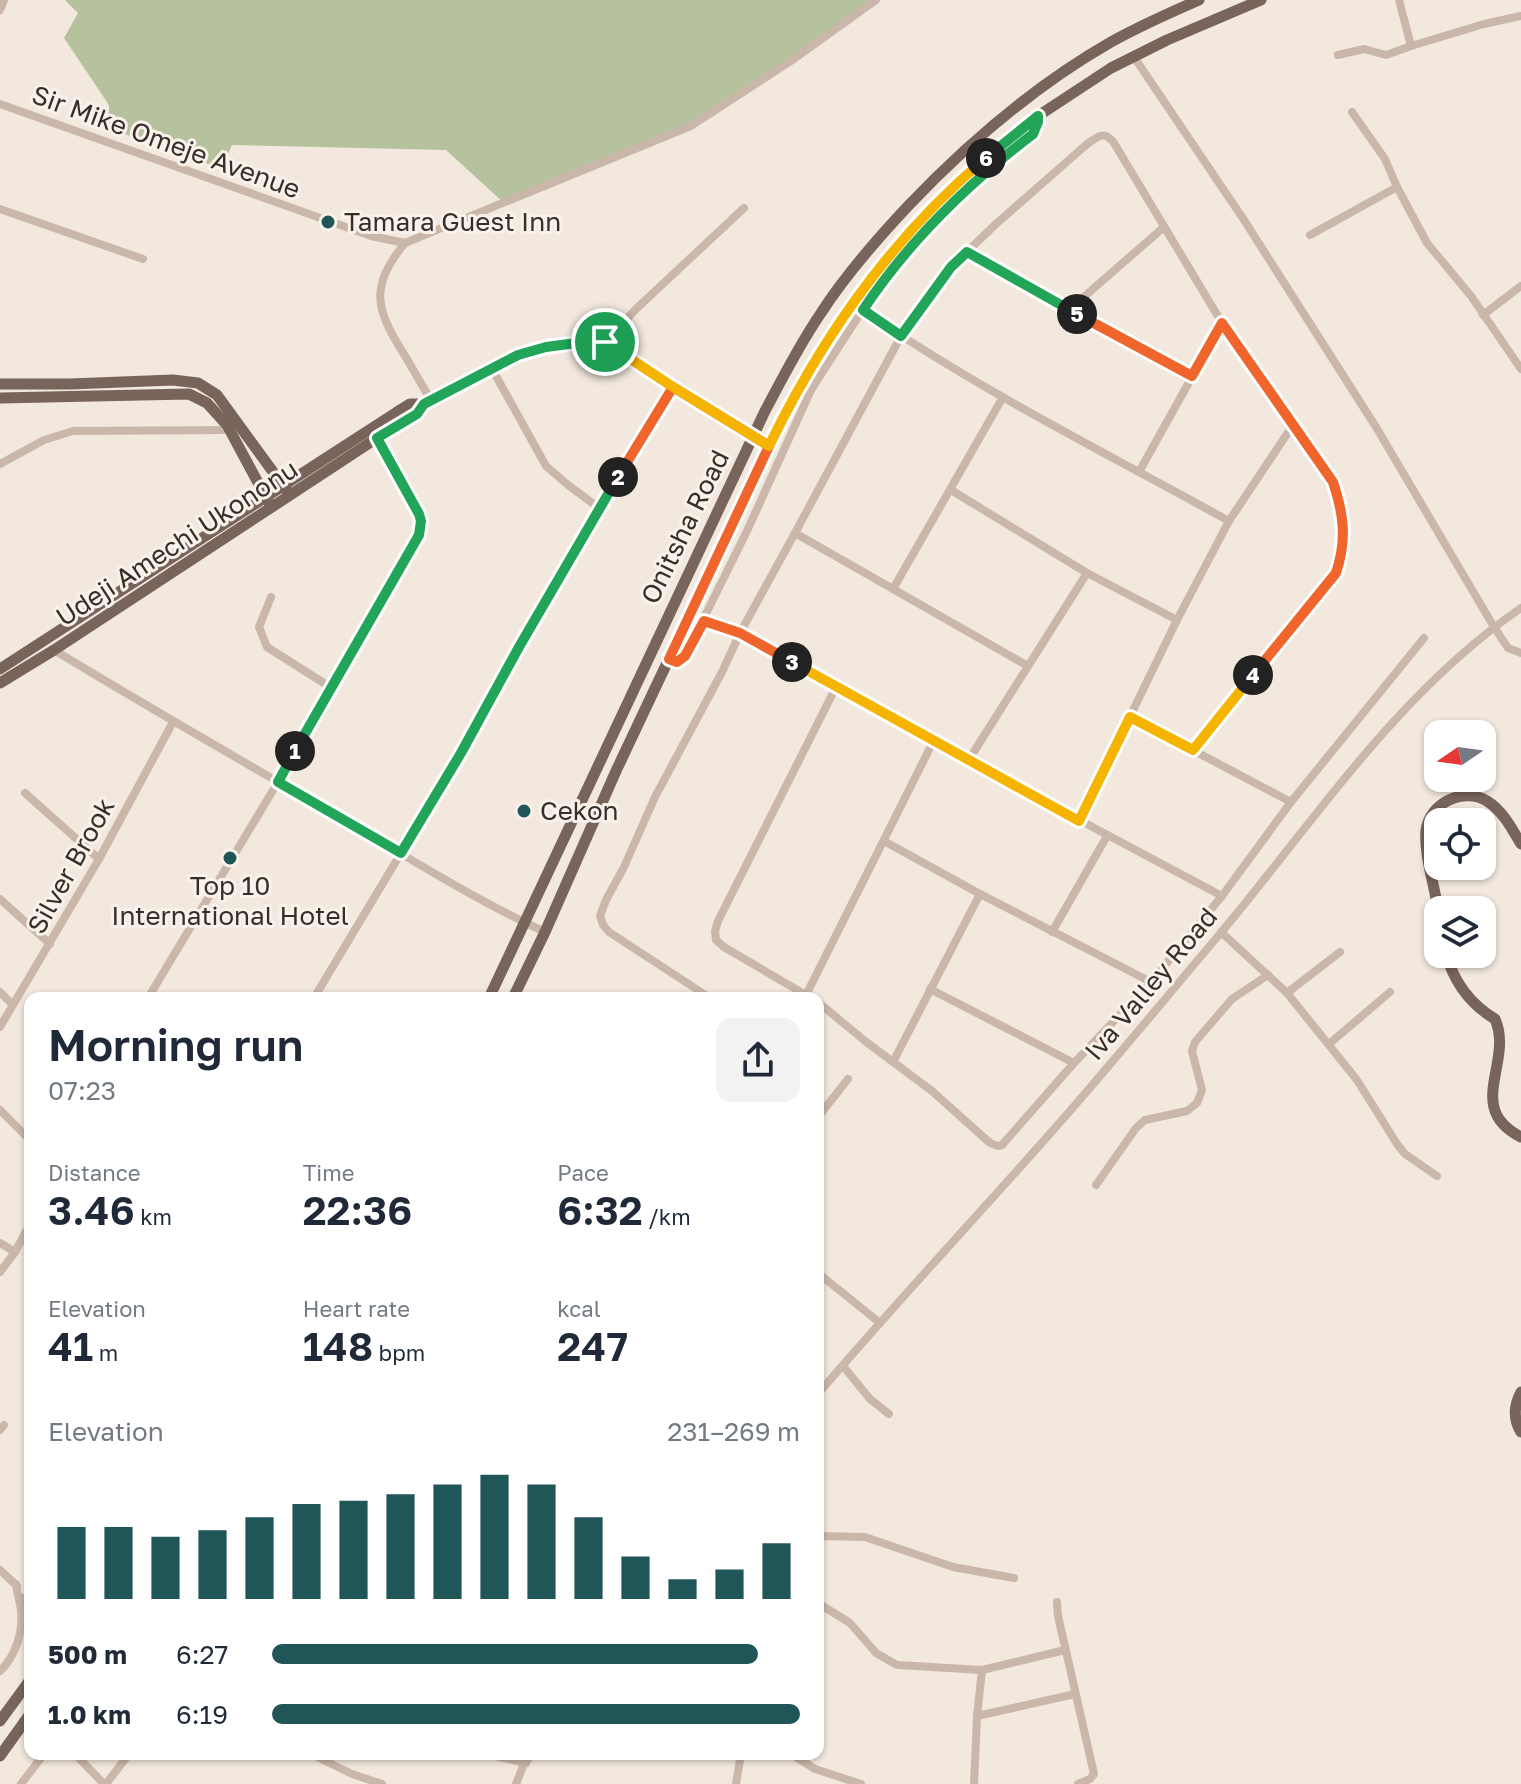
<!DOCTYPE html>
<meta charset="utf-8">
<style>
:root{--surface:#fff;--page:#f2f2f3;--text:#1f2937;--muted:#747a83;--accent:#205658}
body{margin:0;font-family:"Golos Text",sans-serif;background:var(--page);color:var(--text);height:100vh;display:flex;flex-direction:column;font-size:30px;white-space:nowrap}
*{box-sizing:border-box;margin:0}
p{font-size:26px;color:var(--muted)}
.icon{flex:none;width:44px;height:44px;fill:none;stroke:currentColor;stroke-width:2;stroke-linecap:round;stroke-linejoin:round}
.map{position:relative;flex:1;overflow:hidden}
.details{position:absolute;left:24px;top:992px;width:800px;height:768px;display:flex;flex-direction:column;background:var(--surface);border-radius:16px;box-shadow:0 2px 6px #0004}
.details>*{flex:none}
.needle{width:52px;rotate:257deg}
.fabs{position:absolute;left:1424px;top:720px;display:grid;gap:16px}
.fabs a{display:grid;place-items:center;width:72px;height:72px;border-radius:16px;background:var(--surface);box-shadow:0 2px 6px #0004;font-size:40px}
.pin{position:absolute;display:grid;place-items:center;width:68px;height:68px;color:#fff;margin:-34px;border:4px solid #fff;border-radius:50%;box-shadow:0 2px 8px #0007}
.km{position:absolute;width:40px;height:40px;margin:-20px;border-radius:50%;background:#222;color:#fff;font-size:22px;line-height:40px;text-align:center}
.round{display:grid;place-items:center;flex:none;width:84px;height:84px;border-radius:16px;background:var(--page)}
.summary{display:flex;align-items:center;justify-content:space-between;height:136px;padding:0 24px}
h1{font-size:44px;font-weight:600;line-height:60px}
.figures{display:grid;grid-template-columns:repeat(3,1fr);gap:12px;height:136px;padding:8px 24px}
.figures div{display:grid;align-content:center}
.figures b{font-size:40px;font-weight:600}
.figures small{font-size:22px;font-weight:400}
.figures p{font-size:22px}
.chart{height:224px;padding:16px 24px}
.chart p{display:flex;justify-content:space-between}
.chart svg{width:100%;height:144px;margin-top:8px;stroke:var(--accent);stroke-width:6}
ul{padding:0 24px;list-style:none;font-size:26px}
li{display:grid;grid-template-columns:128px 96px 1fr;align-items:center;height:60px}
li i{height:20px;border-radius:10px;background:var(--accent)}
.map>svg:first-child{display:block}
.grass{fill:#b6c19e}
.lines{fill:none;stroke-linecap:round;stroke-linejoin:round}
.minor{stroke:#cab7aa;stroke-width:8}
.major{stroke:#79645b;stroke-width:11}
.split-1-casing{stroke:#fff;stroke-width:16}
.split-2-casing{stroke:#fff;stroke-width:16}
.split-3-casing{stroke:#fff;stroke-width:16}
.split-4-casing{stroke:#fff;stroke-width:16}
.split-5-casing{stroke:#fff;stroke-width:16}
.split-6-casing{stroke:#fff;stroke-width:16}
.split-7-casing{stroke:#fff;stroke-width:16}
.split-1{stroke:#22a559;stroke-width:10}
.split-2{stroke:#22a559;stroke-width:10}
.split-3{stroke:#f0652b;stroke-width:10}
.split-4{stroke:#f5b400;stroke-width:10}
.split-5{stroke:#f0652b;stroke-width:10}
.split-6{stroke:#22a559;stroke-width:10}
.split-7{stroke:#f5b400;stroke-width:10}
.poi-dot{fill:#205658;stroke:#f9f2ea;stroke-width:3}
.labels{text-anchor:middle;stroke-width:6;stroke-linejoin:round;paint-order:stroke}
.street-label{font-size:26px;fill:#372d29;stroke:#f9f2ea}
.poi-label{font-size:26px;fill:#372d29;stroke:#f9f2ea;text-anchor:start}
</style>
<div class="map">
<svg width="1521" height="1784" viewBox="0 0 1521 1784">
<rect width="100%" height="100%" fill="#f2e8de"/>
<polygon class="grass" points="65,0 876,0 691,126 504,203 446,150 232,145 222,169 108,128 109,105 64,38 78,13"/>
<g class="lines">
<g class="minor">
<polyline points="1399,0 1411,46"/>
<polyline points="0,10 4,0"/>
<polyline points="1338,55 1364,49 1386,55 1411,46 1484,24 1521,16"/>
<polyline points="1134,57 1244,220 1376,427 1494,627 1508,648 1521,653"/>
<polyline points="0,104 371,236 405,243 691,126 791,61 876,0"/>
<polyline points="1352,112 1385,159 1397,187 1427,243 1471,296 1521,369"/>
<polyline points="0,209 143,259"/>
<polyline points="1310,235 1397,187"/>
<path d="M405,243C370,285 375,308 402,351C412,367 421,384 431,400"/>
<polyline points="967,252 1192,376"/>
<polyline points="1070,309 1164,227"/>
<path d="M863,310C979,390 1106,453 1229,521"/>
<polyline points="1483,315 1521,286"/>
<polyline points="605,342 636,309 744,208"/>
<polyline points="491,367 546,466 568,485 599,508"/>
<polyline points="0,464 44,440 73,431 230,430"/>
<polyline points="1139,472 1222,323"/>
<polyline points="951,490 1087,573 1177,620"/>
<polyline points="795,533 1028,666"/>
<polyline points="893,589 1003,397"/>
<polyline points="271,597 259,627 267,647 330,687"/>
<polyline points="704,621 740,633 933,742 1222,896"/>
<path d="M54,650C151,709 250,765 348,823C413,860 477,901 545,932"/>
<polyline points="669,659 677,662 685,656 747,531 811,390 845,337 874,293 914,244 951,204 1033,134 1038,122 1038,116"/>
<polyline points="1130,717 1291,802"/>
<polyline points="968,761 1087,573"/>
<polyline points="25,793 99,859"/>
<polyline points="1079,821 1177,620 1229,521 1293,425"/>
<polyline points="884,841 980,894 1151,982"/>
<polyline points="0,899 50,944"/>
<polyline points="1052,932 1107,836"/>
<polyline points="1221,932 1287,993 1357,1080 1397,1144 1405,1154 1437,1176"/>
<polyline points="930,989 1074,1063"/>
<polyline points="0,992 12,1004"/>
<polyline points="1287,993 1340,952"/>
<polyline points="806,995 933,742"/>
<polyline points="148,998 278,782 419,535 421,521 419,514 377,438"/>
<polyline points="314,998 461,753 519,647 599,508 673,387"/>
<path d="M710,998L609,932L603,925L600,916L606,900L624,867L655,797L722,672L740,633L795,533L901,336L951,267L997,223L1086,145C1098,136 1104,130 1114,143L1222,323L1333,482C1344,515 1347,539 1336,573L1193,750"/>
<polyline points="811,998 724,947 716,940 715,931 718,921 836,687"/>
<polyline points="818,1002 865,1041 932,1091 990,1143 998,1146 1002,1145 1074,1063 1151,982 1222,896 1291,802 1424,638"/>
<polyline points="0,1027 99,859 173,722"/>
<polyline points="1329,1044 1390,992"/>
<polyline points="893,1062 980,894"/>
<polyline points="0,1110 30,1140"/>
<polyline points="818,1117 848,1079"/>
<polyline points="1096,1185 1136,1128 1145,1120 1187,1111 1197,1103 1202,1090 1192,1051 1195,1042 1232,999 1268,975"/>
<polyline points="0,1243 15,1252"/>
<polyline points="0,1272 15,1252 30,1224"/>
<polyline points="818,1273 880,1323"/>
<polyline points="843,1366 870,1399 889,1414"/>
<path d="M818,1394C892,1307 971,1223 1047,1137C1106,1071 1162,1002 1219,935C1314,822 1397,693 1521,608"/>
<polyline points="0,1430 4,1425"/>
<polyline points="818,1536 865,1537 953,1567 1014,1578"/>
<polyline points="0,1570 17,1586"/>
<polyline points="23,1598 30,1617"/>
<polyline points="1057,1602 1058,1616 1094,1774 1090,1779 1078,1784"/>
<polyline points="818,1603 850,1623 876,1653 897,1665 982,1670 1065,1650"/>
<path d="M0,1671C16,1656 23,1632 21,1610C20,1602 17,1593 16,1584"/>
<polyline points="977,1716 1075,1694"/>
<polyline points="75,1754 104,1784"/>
<polyline points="311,1754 352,1774 382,1784"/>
<polyline points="486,1754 526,1763"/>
<polyline points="791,1754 815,1769 861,1784"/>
<polyline points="21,1784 44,1754"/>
<polyline points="106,1784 129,1754"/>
<polyline points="516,1784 523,1766 532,1754"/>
<polyline points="736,1784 741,1754"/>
<polyline points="974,1784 977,1716 982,1670"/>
</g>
<g class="major">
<polyline points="0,384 70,384 173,380 198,383 217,395 287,491"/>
<polyline points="0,398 189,394 207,403 227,425 269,503"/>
<polyline points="0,669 397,412 410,404 424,404 518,355 546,347 592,341 605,342 673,387 769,446"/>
<polyline points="0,683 54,650 377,438 417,414 424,404"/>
<path d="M1438,911C1435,885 1424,857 1426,831C1429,803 1463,787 1487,801C1503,811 1512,829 1521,844"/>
<path d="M1446,954C1454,982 1470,1004 1495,1019C1514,1062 1464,1108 1521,1137"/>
<path d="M489,998L764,413C782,379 799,345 821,313C846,274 877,239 909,205C969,142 1036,85 1111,42C1140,26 1169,13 1199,0"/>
<polyline points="513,998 545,932 616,771 784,415 827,340 844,314 915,226 980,163 1038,116 1111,68 1167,40 1261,0"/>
<path d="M1521,1392C1514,1405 1513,1419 1521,1432"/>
<polyline points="0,1721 30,1680"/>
<polyline points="0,1756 30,1714"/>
</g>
</g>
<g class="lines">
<defs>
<polyline id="split-1" points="295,751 419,535 421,521 419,514 377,438 417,414 424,404 518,355 546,347 592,341 605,342"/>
<polyline id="split-2" points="295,751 278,782 401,853 461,753 519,647 618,477"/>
<polyline id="split-3" points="618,477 673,387 769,446 669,659 677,662 685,656 704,621 740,633 792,662"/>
<polyline id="split-4" points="792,662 1079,821 1130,717 1193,750 1253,675"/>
<path id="split-5" d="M1077,314L1192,376L1222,323L1333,482C1344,515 1347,540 1336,573L1253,675"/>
<path id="split-6" d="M986,158L1038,116V122L1033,134C969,183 908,242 863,310L901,336L951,267L967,252L1077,314"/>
<path id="split-7" d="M605,342L673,387L769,446C822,337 893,236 986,158"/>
</defs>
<use href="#split-1" class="split-1-casing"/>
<use href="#split-2" class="split-2-casing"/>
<use href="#split-3" class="split-3-casing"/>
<use href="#split-4" class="split-4-casing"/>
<use href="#split-5" class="split-5-casing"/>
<use href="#split-6" class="split-6-casing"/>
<use href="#split-7" class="split-7-casing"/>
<use href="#split-1" class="split-1"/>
<use href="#split-2" class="split-2"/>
<use href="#split-3" class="split-3"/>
<use href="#split-4" class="split-4"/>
<use href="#split-5" class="split-5"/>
<use href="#split-6" class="split-6"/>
<use href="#split-7" class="split-7"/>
</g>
<g class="poi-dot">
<circle cx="328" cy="222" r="8"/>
<circle cx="524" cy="811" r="8"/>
<circle cx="230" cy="858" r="8"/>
</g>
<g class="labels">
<g class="street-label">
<text transform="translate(166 142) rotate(20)" y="9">Sir Mike Omeje Avenue</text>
<text transform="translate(685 527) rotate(-64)" y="9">Onitsha Road</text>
<text transform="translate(177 543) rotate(-33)" y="9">Udeji Amechi Ukononu</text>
<text transform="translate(71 866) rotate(-61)" y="9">Silver Brook</text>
<text transform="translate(1151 984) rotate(-50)" y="9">Iva Valley Road</text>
</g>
<g class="poi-label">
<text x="344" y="231">Tamara Guest Inn</text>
<text x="540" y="820">Cekon</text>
<text x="230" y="895" text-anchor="middle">Top 10<tspan x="230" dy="30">International Hotel</tspan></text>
</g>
</g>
</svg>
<div class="fabs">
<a><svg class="needle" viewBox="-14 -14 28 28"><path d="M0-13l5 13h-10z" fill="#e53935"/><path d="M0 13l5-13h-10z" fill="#747a83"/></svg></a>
<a><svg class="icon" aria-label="locate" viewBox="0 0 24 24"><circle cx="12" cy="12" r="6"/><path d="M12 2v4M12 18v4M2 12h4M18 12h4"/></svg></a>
<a><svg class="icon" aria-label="layers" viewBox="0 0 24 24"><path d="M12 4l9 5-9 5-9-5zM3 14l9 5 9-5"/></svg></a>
</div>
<div class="pin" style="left:605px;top:342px;background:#1e9e55"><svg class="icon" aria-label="arrive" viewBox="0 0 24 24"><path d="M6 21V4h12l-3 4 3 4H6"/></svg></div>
<b class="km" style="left:295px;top:751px">1</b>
<b class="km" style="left:618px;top:477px">2</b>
<b class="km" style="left:792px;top:662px">3</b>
<b class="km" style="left:1253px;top:675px">4</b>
<b class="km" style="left:1077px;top:314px">5</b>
<b class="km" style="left:986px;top:158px">6</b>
<section class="details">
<div class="summary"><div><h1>Morning run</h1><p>07:23</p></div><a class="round"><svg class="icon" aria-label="share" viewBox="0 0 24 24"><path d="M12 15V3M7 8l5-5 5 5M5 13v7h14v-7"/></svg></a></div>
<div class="figures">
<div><p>Distance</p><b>3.46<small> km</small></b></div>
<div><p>Time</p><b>22:36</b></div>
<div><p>Pace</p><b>6:32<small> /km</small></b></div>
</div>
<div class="figures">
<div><p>Elevation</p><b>41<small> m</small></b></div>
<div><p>Heart rate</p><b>148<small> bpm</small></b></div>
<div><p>kcal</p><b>247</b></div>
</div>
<div class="chart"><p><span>Elevation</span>231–269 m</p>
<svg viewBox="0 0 160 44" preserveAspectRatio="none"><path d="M5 44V22M15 44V22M25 44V25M35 44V23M45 44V19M55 44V15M65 44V14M75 44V12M85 44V9M95 44V6M105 44V9M115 44V19M125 44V31M135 44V38M145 44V35M155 44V27"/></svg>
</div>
<ul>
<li><b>500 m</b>6:27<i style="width:92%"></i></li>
<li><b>1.0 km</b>6:19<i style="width:100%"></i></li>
</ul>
</section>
</div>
